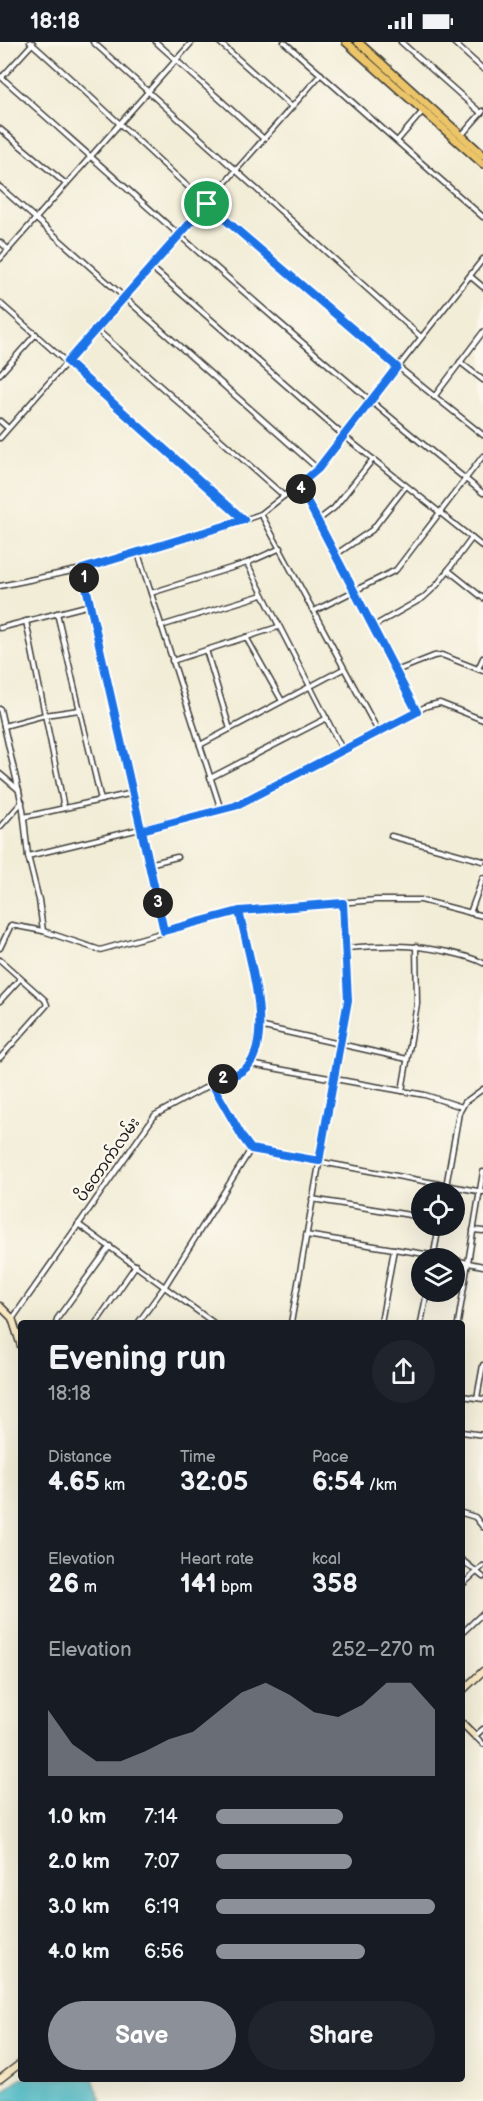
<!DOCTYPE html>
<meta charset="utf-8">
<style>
:root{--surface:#171b24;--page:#20242c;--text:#f1f3f6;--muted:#9ea1a6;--accent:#8c9099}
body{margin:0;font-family:"Balsamiq Sans","Noto Sans Myanmar",sans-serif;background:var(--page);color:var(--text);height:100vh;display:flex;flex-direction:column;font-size:22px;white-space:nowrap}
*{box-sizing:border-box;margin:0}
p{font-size:20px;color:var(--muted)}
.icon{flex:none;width:33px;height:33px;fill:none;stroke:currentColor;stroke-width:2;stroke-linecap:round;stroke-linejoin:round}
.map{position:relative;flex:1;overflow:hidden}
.panel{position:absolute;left:18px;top:1278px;width:447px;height:762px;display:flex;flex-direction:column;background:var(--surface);border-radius:6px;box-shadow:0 6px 24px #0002}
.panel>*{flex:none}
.tools{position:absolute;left:411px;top:1140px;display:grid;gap:12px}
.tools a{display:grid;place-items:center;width:54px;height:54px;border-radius:50%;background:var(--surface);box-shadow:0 6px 24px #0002;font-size:30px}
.pin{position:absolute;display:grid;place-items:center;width:51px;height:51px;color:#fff;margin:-26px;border:3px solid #fff;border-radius:50%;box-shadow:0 2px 6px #0007}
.km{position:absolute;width:30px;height:30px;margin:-15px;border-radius:50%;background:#222;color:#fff;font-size:16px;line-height:30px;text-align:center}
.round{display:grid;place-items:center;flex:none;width:63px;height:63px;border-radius:32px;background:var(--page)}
.summary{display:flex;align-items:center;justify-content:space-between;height:102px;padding:0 30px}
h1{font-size:33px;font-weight:600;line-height:45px}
.metrics{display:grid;grid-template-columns:repeat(3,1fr);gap:9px;height:102px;padding:6px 30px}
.metrics div{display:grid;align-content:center}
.metrics b{font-size:26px;font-weight:600}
.metrics small{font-size:16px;font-weight:400}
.metrics p{font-size:16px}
.chart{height:168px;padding:12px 30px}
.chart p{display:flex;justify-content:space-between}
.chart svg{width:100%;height:108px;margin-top:6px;fill:var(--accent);opacity:.7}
.cta{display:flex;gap:12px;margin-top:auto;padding:12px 30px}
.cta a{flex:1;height:69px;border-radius:36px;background:var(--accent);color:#fff;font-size:24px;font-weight:600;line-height:69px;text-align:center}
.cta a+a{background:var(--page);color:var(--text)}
ul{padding:0 30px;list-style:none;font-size:20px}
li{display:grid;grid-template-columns:96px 72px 1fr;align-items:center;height:45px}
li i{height:15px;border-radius:8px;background:var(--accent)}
.status{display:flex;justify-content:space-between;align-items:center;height:42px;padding:0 30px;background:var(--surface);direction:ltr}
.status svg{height:16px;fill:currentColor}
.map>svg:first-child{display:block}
.water{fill:#4dbbc6;stroke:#346c71;stroke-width:1.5}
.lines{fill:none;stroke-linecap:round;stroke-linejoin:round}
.street-casing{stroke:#3c3b38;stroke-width:7}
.secondary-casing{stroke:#3c3b38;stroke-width:9}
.primary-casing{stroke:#3c3b38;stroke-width:10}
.street{stroke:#fff;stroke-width:4}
.secondary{stroke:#f8e8c3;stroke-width:6}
.primary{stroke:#edc569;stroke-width:7}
.route-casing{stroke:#fff;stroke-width:12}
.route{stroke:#1a73e8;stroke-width:8}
.labels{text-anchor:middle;stroke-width:5;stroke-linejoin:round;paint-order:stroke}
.street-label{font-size:16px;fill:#1c1c1c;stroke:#fbf7ec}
</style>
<div class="status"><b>18:18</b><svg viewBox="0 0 49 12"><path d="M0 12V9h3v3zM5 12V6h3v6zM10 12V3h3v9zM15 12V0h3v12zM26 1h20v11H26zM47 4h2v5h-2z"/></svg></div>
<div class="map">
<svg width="483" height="2059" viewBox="0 0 483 2059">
<rect width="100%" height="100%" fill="#fbf7ec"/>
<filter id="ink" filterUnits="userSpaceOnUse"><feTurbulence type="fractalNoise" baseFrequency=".0167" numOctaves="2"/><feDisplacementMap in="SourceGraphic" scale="12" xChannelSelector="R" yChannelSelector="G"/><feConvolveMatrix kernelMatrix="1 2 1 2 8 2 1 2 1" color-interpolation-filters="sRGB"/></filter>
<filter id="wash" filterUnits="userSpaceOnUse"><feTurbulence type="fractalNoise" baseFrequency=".008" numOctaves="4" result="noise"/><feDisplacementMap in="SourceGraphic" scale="24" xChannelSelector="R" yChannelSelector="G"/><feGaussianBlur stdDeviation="1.35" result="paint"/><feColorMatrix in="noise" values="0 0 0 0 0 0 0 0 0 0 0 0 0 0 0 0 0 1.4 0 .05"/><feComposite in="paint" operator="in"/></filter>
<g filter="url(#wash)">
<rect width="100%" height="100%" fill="#f2edd7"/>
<polygon class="water" points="21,2036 93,2037 101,2059 0,2059 0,2054"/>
</g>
<g filter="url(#ink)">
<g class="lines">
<defs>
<g id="street">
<path d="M30,0C90,53 148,109 208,163C297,242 389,319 483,393"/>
<polyline points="93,0 421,295"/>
<polyline points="156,0 264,97"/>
<polyline points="219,0 292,65"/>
<polyline points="284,0 483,175"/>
<polyline points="401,0 481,71"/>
<polyline points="453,0 483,27"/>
<path d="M0,34C159,175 317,318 483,451"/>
<polyline points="2,35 33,1"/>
<polyline points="0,87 66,142"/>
<polyline points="461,94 483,69"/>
<polyline points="397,99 423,69"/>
<polyline points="0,145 318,427"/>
<polyline points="0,200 9,208"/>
<polyline points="0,217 192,0"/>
<polyline points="151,225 344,394 483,505"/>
<polyline points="470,234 483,245"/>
<polyline points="0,261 243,478"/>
<polyline points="96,287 284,454"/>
<polyline points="460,320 483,338"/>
<polyline points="0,332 36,292"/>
<polyline points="434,355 483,290"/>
<polyline points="0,379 8,386"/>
<polyline points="0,396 321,32"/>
<polyline points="299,443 417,670"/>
<polyline points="261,472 378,689"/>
<polyline points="317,479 334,466 373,417"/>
<polyline points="138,511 221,768"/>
<polyline points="335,513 372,488 406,444"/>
<polyline points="247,521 342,707"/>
<polyline points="82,527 164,889"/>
<polyline points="448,528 483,556"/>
<polyline points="0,544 82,527 225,485 261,472 318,427 483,217"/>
<polyline points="151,551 247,521 281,506"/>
<polyline points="314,569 396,528 483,414"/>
<polyline points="57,571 101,758"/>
<polyline points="26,579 64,766"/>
<polyline points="161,584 262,553"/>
<polyline points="372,585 423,556 437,543 472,496"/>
<polyline points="0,586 90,563"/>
<polyline points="246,595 282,659"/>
<polyline points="206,608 230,687"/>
<polyline points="172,619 278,585"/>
<polyline points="478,627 483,616"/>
<polyline points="396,629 434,614 442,613 483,629"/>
<polyline points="0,667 23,767 28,814 39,858 43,889"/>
<polyline points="4,684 45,673 79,668"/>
<polyline points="200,703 343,627"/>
<polyline points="0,732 19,748"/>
<polyline points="210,736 327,676"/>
<polyline points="24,775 133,751"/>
<polyline points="0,785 22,760"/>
<polyline points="391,794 483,819"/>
<polyline points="28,814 235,764 427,664 440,661 483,678"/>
<polyline points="149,822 177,815"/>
<polyline points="470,871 483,836"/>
<polyline points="0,906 11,883 43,889 100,908 239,869 376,858 421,858 483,874"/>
<path d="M346,906C385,903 409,902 448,910C460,913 472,915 483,921"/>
<polyline points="0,918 45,958 47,963 0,1016"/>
<polyline points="0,959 20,937"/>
<polyline points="259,984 407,1017"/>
<polyline points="250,1022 425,1053 462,1065"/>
<polyline points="212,1042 243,1096 251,1107 483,1150"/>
<polyline points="402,1049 417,962 416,904"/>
<polyline points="445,1150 459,1071 465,1060 483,1047"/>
<polyline points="312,1157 422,1175"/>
<polyline points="78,1182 214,1281"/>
<polyline points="473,1188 483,1189"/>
<polyline points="306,1193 450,1216"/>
<polyline points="433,1216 439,1184"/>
<polyline points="454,1218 483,1224"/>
<polyline points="13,1276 155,1073 212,1042 244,1028 250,1022 255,1010 259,984 257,949 239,869"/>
<polyline points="56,1281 57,1277 110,1204"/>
<polyline points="96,1281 136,1223"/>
<polyline points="138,1281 165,1244 251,1107"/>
<polyline points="291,1281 348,958 343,861"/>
<polyline points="381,1281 394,1207"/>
<polyline points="421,1281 427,1250"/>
<polyline points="458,1281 483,1130"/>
<polyline points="462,1354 483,1357"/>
<polyline points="477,1356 483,1323"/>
<polyline points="462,1390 483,1393"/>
<polyline points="462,1471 475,1475 483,1485"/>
<polyline points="462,1518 483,1535"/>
<polyline points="462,1543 483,1524"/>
<polyline points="462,1591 483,1571"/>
<polyline points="483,1687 475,1694 483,1702"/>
</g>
<g id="secondary">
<polyline points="0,1264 12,1276 21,1304"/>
<polyline points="462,1649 483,1629"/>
<polyline points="462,1681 475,1694"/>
<polyline points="0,2037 21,2021"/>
</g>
<g id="primary">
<polyline points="346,0 483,122"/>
<polyline points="358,0 483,113"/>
</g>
</defs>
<use href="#street" class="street-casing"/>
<use href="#secondary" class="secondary-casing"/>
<use href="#primary" class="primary-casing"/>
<use href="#street" class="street"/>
<use href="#secondary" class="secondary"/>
<use href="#primary" class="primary"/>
</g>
</g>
<g class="lines" filter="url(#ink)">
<defs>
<path id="route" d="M207,162L67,320L244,478L82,527L164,889L239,869C247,907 274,990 249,1023C241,1033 223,1037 212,1042L243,1096L251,1107L319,1119L348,958L343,861L239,869L164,889L142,788L235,764L417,670L299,443L318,427L397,325L207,162"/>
</defs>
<use href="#route" class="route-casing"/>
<use href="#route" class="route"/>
</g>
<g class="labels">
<g class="street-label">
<text transform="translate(107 1117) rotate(-55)" y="6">ပိတောက်လမ်း</text>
</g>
</g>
</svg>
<div class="tools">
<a><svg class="icon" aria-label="locate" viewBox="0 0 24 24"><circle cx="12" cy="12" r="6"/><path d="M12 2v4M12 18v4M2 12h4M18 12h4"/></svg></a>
<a><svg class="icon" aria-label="layers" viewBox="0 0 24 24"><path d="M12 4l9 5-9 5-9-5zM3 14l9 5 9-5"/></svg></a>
</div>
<div class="pin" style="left:207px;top:162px;background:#1e9e55"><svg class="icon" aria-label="arrive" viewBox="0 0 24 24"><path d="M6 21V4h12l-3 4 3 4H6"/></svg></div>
<b class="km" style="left:84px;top:536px">1</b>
<b class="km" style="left:223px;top:1037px">2</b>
<b class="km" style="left:158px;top:861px">3</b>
<b class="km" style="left:301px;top:447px">4</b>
<section class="panel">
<div class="summary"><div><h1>Evening run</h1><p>18:18</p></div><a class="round"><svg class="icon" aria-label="share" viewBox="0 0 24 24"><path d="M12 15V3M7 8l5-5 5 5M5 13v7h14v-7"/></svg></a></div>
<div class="metrics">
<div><p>Distance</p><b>4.65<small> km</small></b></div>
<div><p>Time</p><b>32:05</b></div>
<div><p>Pace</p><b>6:54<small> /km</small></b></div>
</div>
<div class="metrics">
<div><p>Elevation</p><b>26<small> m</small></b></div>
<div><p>Heart rate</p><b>141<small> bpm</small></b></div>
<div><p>kcal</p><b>358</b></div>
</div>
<div class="chart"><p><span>Elevation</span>252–270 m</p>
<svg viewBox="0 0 160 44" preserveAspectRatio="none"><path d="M0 44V17L10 31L20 38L30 38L40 34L50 29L60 26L70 18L80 10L90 6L100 11L110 18L120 20L130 15L140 6L150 6L160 17V44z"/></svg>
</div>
<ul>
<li><b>1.0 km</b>7:14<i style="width:58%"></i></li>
<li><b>2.0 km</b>7:07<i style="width:62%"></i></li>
<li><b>3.0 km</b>6:19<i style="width:100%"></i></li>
<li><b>4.0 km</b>6:56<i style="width:68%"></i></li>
</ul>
<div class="cta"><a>Save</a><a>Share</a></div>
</section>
</div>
